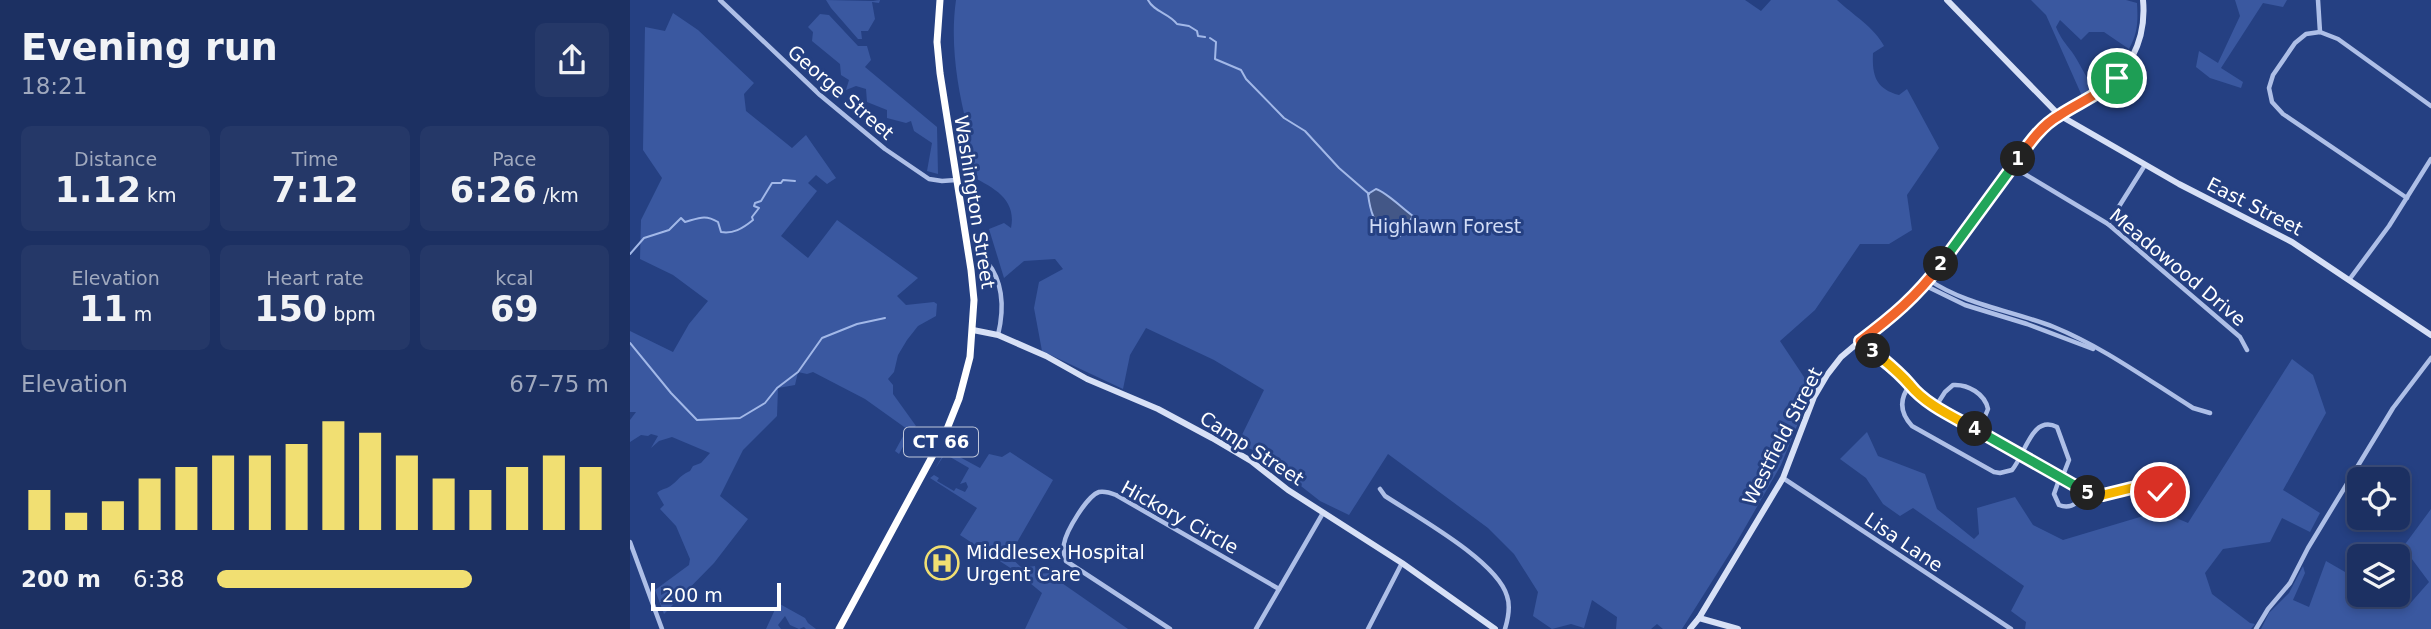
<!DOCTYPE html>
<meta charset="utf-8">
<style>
:root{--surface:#1c3062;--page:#253868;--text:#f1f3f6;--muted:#a0a9be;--line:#3a4b77;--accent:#f1df72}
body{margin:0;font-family:"DejaVu Sans",sans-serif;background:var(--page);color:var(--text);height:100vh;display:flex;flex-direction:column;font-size:26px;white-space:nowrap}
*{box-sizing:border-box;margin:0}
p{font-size:23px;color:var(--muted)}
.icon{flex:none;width:38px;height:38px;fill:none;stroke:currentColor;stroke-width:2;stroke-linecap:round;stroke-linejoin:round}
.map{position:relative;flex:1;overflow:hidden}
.panel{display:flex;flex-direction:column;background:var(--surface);width:630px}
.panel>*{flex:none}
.buttons{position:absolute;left:1717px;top:467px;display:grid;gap:14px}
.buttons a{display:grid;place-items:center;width:63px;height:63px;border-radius:10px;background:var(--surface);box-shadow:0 4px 10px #0003,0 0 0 2px var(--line);font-size:35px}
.scale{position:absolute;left:21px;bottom:18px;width:130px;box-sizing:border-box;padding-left:7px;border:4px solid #fff;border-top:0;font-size:19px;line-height:24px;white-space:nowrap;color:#fff;-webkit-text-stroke:5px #254082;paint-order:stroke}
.pin{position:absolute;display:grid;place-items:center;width:60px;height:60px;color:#fff;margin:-30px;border:4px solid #fff;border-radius:50%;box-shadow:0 2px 7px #0007}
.km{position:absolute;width:35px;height:35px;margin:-18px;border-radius:50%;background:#222;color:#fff;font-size:19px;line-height:35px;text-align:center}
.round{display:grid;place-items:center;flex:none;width:74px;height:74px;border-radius:10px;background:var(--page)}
.summary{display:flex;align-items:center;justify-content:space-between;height:119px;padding:0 21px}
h1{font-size:38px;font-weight:700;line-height:52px}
.metrics{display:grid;grid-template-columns:repeat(3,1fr);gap:10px;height:119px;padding:7px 21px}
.metrics div{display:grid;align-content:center;border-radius:10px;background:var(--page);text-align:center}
.metrics b{font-size:35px;font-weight:700}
.metrics small{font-size:19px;font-weight:400}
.metrics p{font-size:19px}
.chart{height:196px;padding:14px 21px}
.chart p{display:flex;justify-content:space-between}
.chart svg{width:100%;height:126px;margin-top:7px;stroke:var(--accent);stroke-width:6}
ul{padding:0 21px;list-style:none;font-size:23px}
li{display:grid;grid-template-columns:112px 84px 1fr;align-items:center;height:52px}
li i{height:18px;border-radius:9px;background:var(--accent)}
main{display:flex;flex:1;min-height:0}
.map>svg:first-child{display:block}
.green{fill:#3a58a0}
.water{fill:#435787;stroke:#a2b8e8;stroke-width:2}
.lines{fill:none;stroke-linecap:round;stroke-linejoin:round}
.stream{stroke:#a2b8e8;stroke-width:2}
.street{stroke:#aebfe7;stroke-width:4.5}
.secondary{stroke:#d7e0f6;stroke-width:6}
.highway{stroke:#fff;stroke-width:7}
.split-1-casing{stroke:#fff;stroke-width:14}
.split-2-casing{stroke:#fff;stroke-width:14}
.split-3-casing{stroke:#fff;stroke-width:14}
.split-4-casing{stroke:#fff;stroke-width:14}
.split-5-casing{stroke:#fff;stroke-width:14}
.split-6-casing{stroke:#fff;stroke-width:14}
.split-1{stroke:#f0652b;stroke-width:9}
.split-2{stroke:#22a559;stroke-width:9}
.split-3{stroke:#f0652b;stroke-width:9}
.split-4{stroke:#f5b400;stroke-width:9}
.split-5{stroke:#22a559;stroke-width:9}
.split-6{stroke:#f5b400;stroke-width:9}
.labels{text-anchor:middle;stroke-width:6;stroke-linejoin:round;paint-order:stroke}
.shield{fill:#254082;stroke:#bec6da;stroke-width:2}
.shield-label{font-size:18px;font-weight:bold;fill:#fff}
.street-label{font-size:19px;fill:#fff;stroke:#254082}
.park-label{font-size:19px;fill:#d1dcf6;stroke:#254082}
.poi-label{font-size:19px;fill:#fff;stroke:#254082;text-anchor:start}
</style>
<main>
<section class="panel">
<div class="summary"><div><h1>Evening run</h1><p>18:21</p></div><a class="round"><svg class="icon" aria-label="share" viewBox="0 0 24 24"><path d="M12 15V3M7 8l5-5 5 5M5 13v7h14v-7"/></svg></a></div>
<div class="metrics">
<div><p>Distance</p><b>1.12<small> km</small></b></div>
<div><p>Time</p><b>7:12</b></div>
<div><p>Pace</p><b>6:26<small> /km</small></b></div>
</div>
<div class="metrics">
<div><p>Elevation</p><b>11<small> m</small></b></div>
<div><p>Heart rate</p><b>150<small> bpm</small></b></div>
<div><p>kcal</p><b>69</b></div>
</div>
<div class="chart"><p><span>Elevation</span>67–75 m</p>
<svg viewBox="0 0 160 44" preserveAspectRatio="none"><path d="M5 44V30M15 44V38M25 44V34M35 44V26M45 44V22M55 44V18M65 44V18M75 44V14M85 44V6M95 44V10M105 44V18M115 44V26M125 44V30M135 44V22M145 44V18M155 44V22"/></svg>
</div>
<ul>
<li><b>200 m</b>6:38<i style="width:65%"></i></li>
</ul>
</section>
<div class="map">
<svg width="1801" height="629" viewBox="0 0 1801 629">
<rect width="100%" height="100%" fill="#254082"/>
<g class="green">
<polygon points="196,0 243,1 250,0 249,3 242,2 245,19 238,31 231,31 232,39 228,39 201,8"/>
<path d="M326,0H1115L1131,11L1141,0H1207C1223,15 1244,27 1254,46L1243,53C1242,74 1245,89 1269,95L1277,89L1309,148L1277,195L1282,230L1259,244H1230L1185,310L1150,341L1182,389L1151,465L1105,545L1052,629H1033L1027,624L1021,629H986L987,617L962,600L954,628L941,624L922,629L903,616L908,592L884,554L858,528L758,454L719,515L690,501L629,453L608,443L634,390L584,360L516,328L500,355L493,389L412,351L404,308L409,282L433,269L425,259L394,261L374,278L359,229L374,223L381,228C387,198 362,187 339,175L331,129L337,126C327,85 320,42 326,0Z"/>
<path d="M1401,0H1496L1507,3C1508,21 1508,33 1499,49L1474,32H1459L1451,40L1430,20L1426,27C1430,37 1435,43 1442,52C1450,63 1454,75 1463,86L1452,96L1416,15Z"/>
<polygon points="1605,0 1657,0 1653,7 1633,3 1591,68 1613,82 1611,88 1580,78 1566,67 1569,51 1588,63 1610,16"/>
<path d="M43,13L68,30L124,83L114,94L116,111L162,148L176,135L206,178L197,184L186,175L178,183L187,191L151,236L178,258L207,220L288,278L267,296L276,305L304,302L307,304L306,316L288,326L277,340L268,355L264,372L258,379L263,385V394L286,426L283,428L269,454L265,451L277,429L235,399L183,372L177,374L168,372L165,385L148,388L147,416L113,450L90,496L118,519L84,563L34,614L25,590L59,565L60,559L46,526L30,509L34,505L27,493C30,490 34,489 37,488C46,484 48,476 60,471L63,466L71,463L80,453L42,437L29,441L21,448L28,436L21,434L18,436L11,435L0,442V420L6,412H0V331L43,352L59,324L78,301L43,275L10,259L11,220L32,178L13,150L15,27L35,31Z"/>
<polygon points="190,14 199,15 228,46 237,46 241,60 235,67 307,127 308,174 297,171 302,143 284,131 281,121 276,123 257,118 257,110 237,102 236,89 226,86 216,90 219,80 211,75 210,64 182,41 183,32 178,27"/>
<polygon points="1662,359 1683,375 1696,413 1653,490 1690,513 1680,532 1652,518 1640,542 1593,549 1575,573 1582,594 1620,623 1625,624 1621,629 1395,629 1396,622 1381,611 1394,586 1283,508 1270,516 1253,504 1236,478 1210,459 1237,432 1248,456 1295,474 1307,509 1344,539 1349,534 1347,508 1385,497 1403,525 1433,540 1530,511 1558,523"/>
<polygon points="318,446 326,455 350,468 359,454 372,457 380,452 423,480 379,556 392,568 405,566 406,574 421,573 429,581 498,629 395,629 412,593 388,573 330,535 347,508 300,478 304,475 309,478 307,481 324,491 326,488 335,492 338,487 336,482 330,484 339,468 315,454 305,469"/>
<polygon points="1801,509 1801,629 1631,629 1639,613 1659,593 1673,566 1675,573 1663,600 1679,607 1696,561 1729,580 1729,595 1756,595 1777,607 1799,582 1773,547"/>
<polygon points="148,603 175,618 178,623 186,629 176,629 174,627 169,629 160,625 155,616 148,625 151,629 136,629"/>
</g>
<path class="water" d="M746,189C756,192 772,208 783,216L770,236L757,235C744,225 740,210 738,194Z"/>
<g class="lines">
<g class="stream">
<path d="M518,0C524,12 539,13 547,24L559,26L567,31L568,36L575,37"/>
<polyline points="580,38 586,42 585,59 611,70 616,79 654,118 675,131 709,168 739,194"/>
<path d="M0,254L14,238L39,230L51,218L55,222C69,218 75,214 88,222L91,232C103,234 112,229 123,220L122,217L129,208L124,206L125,203L131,201L142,183H151L153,180L165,181"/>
<polyline points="0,343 41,393 67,420 110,418 135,403 147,388 168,372 192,338 227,324 255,318"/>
</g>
<g class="street">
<polyline points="90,0 190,95 255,149 299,179 312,181 326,180"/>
<polyline points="1688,0 1690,32"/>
<polyline points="1383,167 1478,224 1610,337 1617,350"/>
<polyline points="1777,198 1653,114 1642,102 1639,88 1643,75 1665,43 1676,34 1690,32 1708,39 1801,106"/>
<polyline points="1478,224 1515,165"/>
<path d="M357,262C374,283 374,310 368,335"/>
<path d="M1299,280C1336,305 1383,311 1424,327C1473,347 1518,380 1563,408L1580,413"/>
<polyline points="1719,280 1759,226 1801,159"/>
<polyline points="1294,285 1335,305 1397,324 1463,349"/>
<polyline points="1230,341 1276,378 1279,384"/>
<polyline points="1225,345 1315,413 1460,494 1473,495 1523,483"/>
<path d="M1280,385C1269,399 1270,413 1282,426L1364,472L1370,473L1382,470C1395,455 1402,414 1427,427L1439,460L1432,478"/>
<path d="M1306,406L1315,392L1323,385C1338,384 1355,394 1358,409L1349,431"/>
<circle cx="1535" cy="480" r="12"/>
<path d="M1430,477L1424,494L1429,505C1442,510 1449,502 1454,491"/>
<polyline points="1153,478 1381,629"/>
<path d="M750,489L755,496C787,517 867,561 877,596C881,607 878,619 875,629"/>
<polyline points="0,542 32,629"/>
<path d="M540,629L436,561C434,555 433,550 434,544C436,531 457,496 469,492C475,491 481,493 486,495L649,589"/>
<polyline points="626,629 693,513"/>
<polyline points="738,629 772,563"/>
<polyline points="1626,629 1638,609 1660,583 1678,548 1763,408 1801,358"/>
</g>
<g class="secondary">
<polyline points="1317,0 1429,115 1549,184 1662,242 1801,335"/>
<polyline points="343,330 368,335 416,356 457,379 528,409 582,438 621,461 658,490 772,563 865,629"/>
<polyline points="1069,618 1108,629"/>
<path d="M1060,629L1069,618L1153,478L1184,397L1197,375L1211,357L1230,341L1285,297L1414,126C1429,115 1445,108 1461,99C1497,78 1517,42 1513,0"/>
</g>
<polyline class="highway" points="209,629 317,429 329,399 340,357 344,300 341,270 310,73 307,42 310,0"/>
</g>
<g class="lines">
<defs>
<path id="split-1" d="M1388,159C1400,142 1412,125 1430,115C1450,102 1469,95 1487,78"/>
<polyline id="split-2" points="1311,264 1388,159"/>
<path id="split-3" d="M1243,351L1230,341C1262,317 1286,297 1311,264"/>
<path id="split-4" d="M1243,351C1256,362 1269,372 1280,385C1296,405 1324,417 1345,429"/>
<polyline id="split-5" points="1345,429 1458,493"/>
<polyline id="split-6" points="1458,493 1473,495 1522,483 1530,492"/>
</defs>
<use href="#split-1" class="split-1-casing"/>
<use href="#split-2" class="split-2-casing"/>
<use href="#split-3" class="split-3-casing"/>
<use href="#split-4" class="split-4-casing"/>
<use href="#split-5" class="split-5-casing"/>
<use href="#split-6" class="split-6-casing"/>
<use href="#split-1" class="split-1"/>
<use href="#split-2" class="split-2"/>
<use href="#split-3" class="split-3"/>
<use href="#split-4" class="split-4"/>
<use href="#split-5" class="split-5"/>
<use href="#split-6" class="split-6"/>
</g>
<defs>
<symbol id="hospital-ring" viewBox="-11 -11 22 22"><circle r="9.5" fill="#254082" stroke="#f1df72" stroke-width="1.5"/><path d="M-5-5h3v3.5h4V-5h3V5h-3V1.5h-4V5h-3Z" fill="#f1df72"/></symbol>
</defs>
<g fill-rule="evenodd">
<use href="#hospital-ring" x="293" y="544" width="38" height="38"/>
</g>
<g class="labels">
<rect class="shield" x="274" y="427.5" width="74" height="29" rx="5"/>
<g class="shield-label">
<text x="311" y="448">CT 66</text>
</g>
<g class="street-label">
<text transform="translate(211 92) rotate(41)" y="7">George Street</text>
<text transform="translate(345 202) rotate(81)" y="7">Washington Street</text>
<text transform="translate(1625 206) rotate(27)" y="7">East Street</text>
<text transform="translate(1548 267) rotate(40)" y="7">Meadowood Drive</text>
<text transform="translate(1152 436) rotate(-63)" y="7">Westfield Street</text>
<text transform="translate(622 448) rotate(33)" y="7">Camp Street</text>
<text transform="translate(550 517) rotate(29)" y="7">Hickory Circle</text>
<text transform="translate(1274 542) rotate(34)" y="7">Lisa Lane</text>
</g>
<g class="park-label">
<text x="815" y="233">Highlawn Forest</text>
</g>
<g class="poi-label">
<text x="336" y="559">Middlesex Hospital<tspan x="336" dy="22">Urgent Care</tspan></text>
</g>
</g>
</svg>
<div class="buttons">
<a><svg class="icon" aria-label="locate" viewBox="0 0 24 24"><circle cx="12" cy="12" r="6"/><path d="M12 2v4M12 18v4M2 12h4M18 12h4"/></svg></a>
<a><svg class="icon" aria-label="layers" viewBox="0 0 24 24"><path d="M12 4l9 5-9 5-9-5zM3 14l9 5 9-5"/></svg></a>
</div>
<div class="scale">200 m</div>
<div class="pin" style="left:1487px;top:78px;background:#1e9e55"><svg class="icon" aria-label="arrive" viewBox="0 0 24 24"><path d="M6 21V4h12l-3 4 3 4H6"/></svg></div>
<div class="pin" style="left:1530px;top:492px;background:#d93025"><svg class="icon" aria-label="check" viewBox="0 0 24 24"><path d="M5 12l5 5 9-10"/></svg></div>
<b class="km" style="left:1388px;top:159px">1</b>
<b class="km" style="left:1311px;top:264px">2</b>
<b class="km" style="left:1243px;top:351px">3</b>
<b class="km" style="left:1345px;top:429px">4</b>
<b class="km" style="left:1458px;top:493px">5</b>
</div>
</main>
